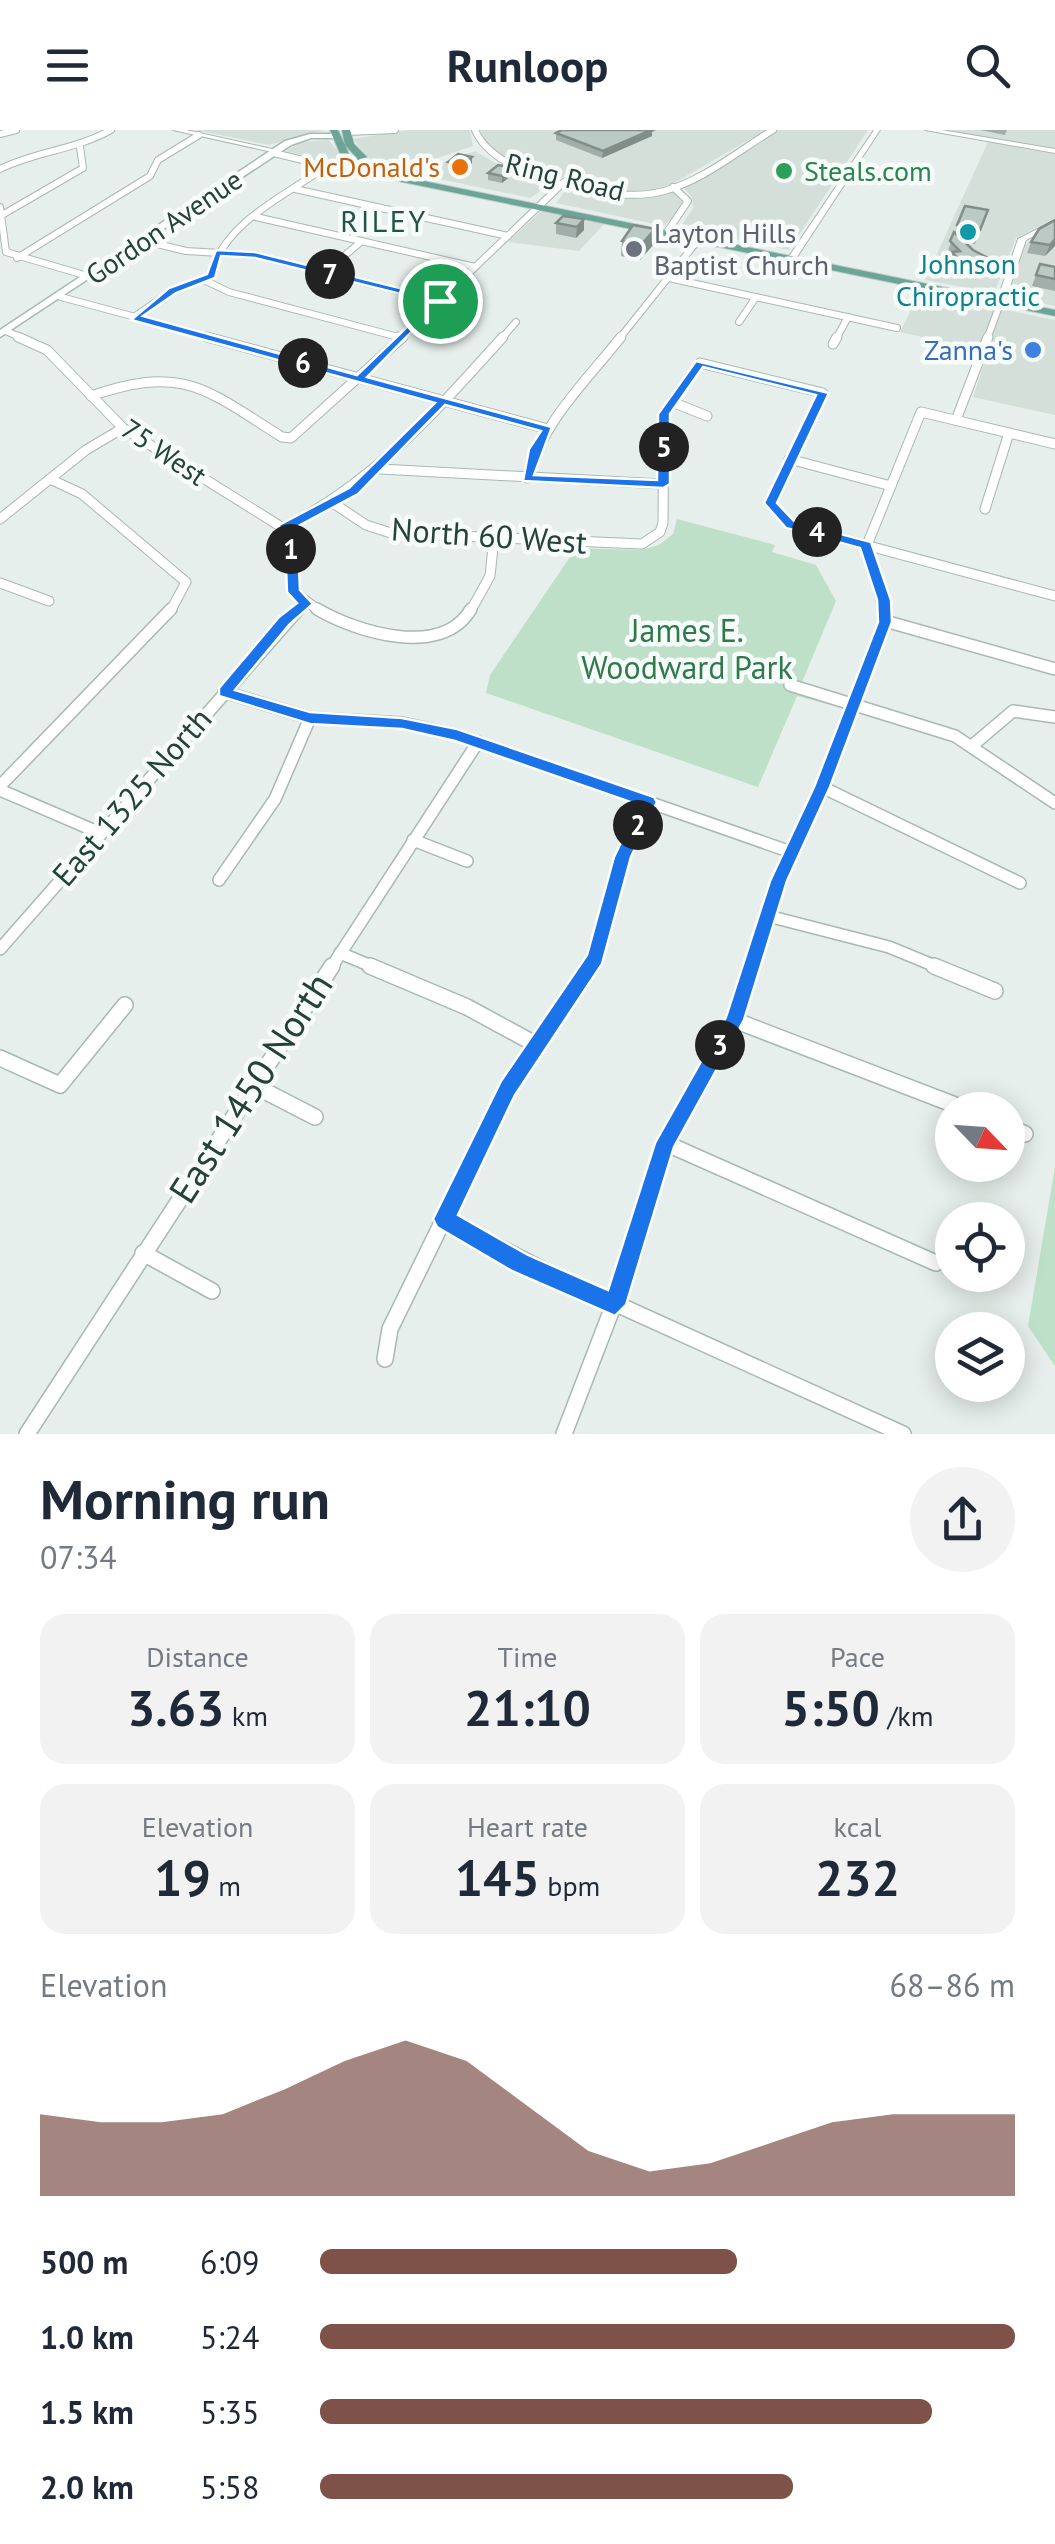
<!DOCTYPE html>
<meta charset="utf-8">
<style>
:root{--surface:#fff;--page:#f2f2f3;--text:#1f2937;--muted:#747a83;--accent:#7f5249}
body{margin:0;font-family:"PT Sans",sans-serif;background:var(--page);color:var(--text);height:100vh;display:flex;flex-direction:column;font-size:38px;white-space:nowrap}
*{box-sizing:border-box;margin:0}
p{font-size:32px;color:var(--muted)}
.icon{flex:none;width:55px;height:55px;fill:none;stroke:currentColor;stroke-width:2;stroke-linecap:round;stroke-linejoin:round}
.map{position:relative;height:1304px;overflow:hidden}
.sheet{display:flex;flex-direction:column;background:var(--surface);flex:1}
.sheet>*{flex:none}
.needle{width:65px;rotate:115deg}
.tools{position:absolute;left:935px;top:962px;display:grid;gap:20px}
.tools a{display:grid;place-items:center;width:90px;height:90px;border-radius:50%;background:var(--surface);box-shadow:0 5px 25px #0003;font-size:50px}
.pin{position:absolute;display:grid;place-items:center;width:85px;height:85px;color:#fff;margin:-42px;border:5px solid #fff;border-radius:50%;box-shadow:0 2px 10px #0007}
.km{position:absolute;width:50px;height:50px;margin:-25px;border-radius:50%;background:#222;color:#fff;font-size:28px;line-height:50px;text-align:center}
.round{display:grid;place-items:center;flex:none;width:105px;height:105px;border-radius:52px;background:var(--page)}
.summary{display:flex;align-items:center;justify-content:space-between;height:170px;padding:0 40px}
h1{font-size:55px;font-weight:700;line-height:75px}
.metrics{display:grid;grid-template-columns:repeat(3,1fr);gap:15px;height:170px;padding:10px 40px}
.metrics div{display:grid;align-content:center;border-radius:25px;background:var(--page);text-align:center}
.metrics b{font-size:50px;font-weight:700}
.metrics small{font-size:28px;font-weight:400}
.metrics p{font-size:28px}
.chart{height:280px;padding:20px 40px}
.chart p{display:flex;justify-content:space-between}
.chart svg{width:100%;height:180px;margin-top:10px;fill:var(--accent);opacity:.7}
ul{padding:0 40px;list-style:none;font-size:32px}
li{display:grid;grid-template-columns:160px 120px 1fr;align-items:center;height:75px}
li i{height:25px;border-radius:12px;background:var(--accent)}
header{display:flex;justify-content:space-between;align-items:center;height:130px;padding:0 40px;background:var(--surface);font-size:45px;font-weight:700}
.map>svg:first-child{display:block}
.built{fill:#d4dfda}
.green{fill:#bfe0c8}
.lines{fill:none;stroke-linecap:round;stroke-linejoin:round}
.minor-far3-casing{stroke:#a8b8b2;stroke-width:8}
.minor-far2-casing{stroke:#a8b8b2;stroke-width:11}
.minor-far1-casing{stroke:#a8b8b2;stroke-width:14}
.minor-casing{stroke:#a8b8b2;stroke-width:18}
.tertiary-casing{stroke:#a8b8b2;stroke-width:2}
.secondary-casing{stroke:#a4bbb3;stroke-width:3}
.primary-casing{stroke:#c2cac8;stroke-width:2}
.minor-far3{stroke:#fff;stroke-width:6}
.minor-far2{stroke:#fff;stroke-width:9}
.minor-far1{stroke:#fff;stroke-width:11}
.minor{stroke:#fff;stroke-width:15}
.tertiary{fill:#fff;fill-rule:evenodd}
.secondary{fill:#fff;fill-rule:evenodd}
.primary{fill:#6aa596;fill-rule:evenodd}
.wall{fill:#a1aea9}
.shaded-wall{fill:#838d89}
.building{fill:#bbcac4;stroke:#838d89;stroke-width:2.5}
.route{fill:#1a73e8;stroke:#fff;stroke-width:2.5;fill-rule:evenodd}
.food-dot{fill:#e8710a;stroke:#f7fbf9;stroke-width:4}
.leisure-dot{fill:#2e9e5b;stroke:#f7fbf9;stroke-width:4}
.culture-dot{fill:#0f9aa8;stroke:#f7fbf9;stroke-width:4}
.worship-dot{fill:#6b7280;stroke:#f7fbf9;stroke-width:4}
.shop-dot{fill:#3f7fe0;stroke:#f7fbf9;stroke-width:4}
.labels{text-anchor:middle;stroke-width:9;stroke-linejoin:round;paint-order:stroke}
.far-food-label{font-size:28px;fill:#c56008;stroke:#f7fbf9;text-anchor:end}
.far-leisure-label{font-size:28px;fill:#27864d;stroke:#f7fbf9;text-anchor:start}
.far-street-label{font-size:28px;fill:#24423a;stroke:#f7fbf9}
.far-worship-label{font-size:28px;fill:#5b616d;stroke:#f7fbf9;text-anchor:start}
.far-culture-label{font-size:28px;fill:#0d838f;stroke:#f7fbf9}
.far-shop-label{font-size:28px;fill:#366cbe;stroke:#f7fbf9;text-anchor:end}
.far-neighbourhood-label{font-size:30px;letter-spacing:2.5px;fill:#1f5548;stroke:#f7fbf9}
.street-label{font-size:32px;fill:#24423a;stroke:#f7fbf9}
.park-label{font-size:32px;fill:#2d7a4b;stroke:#f7fbf9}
.near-street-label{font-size:38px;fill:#24423a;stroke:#f7fbf9}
</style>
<header><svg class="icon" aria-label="menu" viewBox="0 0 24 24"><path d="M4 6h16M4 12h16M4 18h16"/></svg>Runloop<svg class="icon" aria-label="search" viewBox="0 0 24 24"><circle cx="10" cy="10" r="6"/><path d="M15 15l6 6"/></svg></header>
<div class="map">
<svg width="1055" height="1304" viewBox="0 0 1055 1304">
<rect width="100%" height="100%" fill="#e6efeb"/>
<g class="built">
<polygon points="195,0 325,0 269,15"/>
<polygon points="407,0 470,0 473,16 402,40 369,28 353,9"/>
<polygon points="480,0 766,0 674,53 649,62 625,61 518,38 491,23"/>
<polygon points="778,0 868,0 789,120 680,98 693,78 692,67 682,56"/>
<polygon points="939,0 1055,0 1055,20"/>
<polygon points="328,10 350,34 334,38 331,32 285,21 302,12"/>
<polygon points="988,12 1055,24 1055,88 1016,108 994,163 925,150"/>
<polygon points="475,21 506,39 552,53 530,68 440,49 429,38"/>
<polygon points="568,57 643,67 676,61 685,67 684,75 664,96 556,73"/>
<polygon points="540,82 545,82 604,94 579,121 508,112"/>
<polygon points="1055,95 1055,176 1012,167 1014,142 1024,115"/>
<polygon points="920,162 1055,190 1055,285 973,267 988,222 900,202"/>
</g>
<g class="green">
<polygon points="677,389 775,415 772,422 816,435 836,471 802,552 791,549 786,560 835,576 797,566 758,657 486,563 490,545 576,418 641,420 659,415 673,404"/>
<polygon points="1055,1037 1055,1236 1028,1196"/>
</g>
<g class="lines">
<defs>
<g id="minor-far3">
<path d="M475,0C495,49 617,75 664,61C704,50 738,21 773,0"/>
<polyline points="347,2 395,0"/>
<polyline points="0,4 16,0"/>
<polyline points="274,23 327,36"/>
<path d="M0,39C37,21 75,20 111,0"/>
<polyline points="295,59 508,106"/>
<polyline points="0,77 6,122 91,147"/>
<polyline points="2,85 83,38 80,17"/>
<polyline points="256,87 475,137"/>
<polyline points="667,102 688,71 673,57"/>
<polyline points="145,111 186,121 255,125 440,171"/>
<polyline points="17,128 150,46 158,30 199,5"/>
<polyline points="325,142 362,111"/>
<polyline points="669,148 897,198"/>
<polyline points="204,150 229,162 402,208"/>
<polyline points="61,167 217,209"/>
<path d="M134,187L173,160L211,146C222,93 285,66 327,36"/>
<polyline points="739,192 756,167"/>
<polyline points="6,201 24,209"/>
<polyline points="400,209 564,52"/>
<polyline points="501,209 516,192"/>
<polyline points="619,209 699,109"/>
<polyline points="836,209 848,187"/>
<polyline points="987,209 1001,171"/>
</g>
<g id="minor-far2">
<polyline points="18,207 47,220 123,298 283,398 292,413 294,462 321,482"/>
<polyline points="207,207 548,299"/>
<polyline points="397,207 402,208"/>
<polyline points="833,214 837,207"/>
<path d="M91,266C184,234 205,259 282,307L291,308L403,207"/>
<polyline points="672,272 707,286"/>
<polyline points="956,290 988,207"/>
<polyline points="789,329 891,356"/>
<polyline points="380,339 663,354"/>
<path d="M527,348C542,293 586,251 621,207"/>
<polyline points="50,349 82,364 186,452 170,482"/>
<polyline points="333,373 366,395 391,403 642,414 660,402 663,393 664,283 700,233 823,263 770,373 791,395 1055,466"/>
<polyline points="985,379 1009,303"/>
<polyline points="0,389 86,320 123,298"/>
<path d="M283,398C374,353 436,281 503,207"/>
<polyline points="0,453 49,471"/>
<polyline points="296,482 306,473"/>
<polyline points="470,482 490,446 494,408"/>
<polyline points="884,482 867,415 921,282 1055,314"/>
</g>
<g id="minor-far1">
<path d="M317,479C356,502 442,529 471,479"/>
<polyline points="885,491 1055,539"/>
<polyline points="790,555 955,606 1055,673"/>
<polyline points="224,562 310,588 402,593 457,605 791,722"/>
<polyline points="973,615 1013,581 1055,587"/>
<polyline points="0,656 171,479"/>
<polyline points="822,657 1020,753"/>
<polyline points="0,660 100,703"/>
<polyline points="413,710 467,731"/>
<polyline points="219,750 275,669 310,588"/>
<polyline points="768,786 889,817 940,838"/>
<polyline points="0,819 299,479"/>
<polyline points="340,823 376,838"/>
<polyline points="331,838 478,612"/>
<polyline points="589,838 623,727 649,672"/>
<polyline points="750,838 778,751 822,657 885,491 884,479"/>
</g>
<g id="minor">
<polyline points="370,836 467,877 535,914"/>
<polyline points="934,836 995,861"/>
<polyline points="734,890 968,980"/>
<polyline points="0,928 60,955 125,875"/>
<polyline points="253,955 315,987"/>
<polyline points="1008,996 1025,1004"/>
<polyline points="665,1013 936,1133"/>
<polyline points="444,1089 557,1147 903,1304"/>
<polyline points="143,1123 212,1161"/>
<polyline points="385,1229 390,1199 508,958 591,836"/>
<polyline points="27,1304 332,836"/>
<polyline points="564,1304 634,1122 665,1013 734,890 751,836"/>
</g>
<g id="tertiary">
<polygon points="173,0 186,0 281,21 277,23"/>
<polygon points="874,0 880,0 795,130 789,130 788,128"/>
<polygon points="925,0 941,0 1055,19 1055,23"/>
<polygon points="1055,90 1055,95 1026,110 1005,171 998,173 997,171 1018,109"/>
</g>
<polygon id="secondary" points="310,4 335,4 339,6 335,8 311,8 291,15 0,207 0,200 285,11"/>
<polygon id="primary" points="330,0 338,0 349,24 358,29 345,15 342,0 350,0 354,14 367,27 360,29 394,45 1055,180 1055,186 388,49 342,28"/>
</defs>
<use href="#minor-far3" class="minor-far3-casing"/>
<use href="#minor-far2" class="minor-far2-casing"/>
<use href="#minor-far1" class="minor-far1-casing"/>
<use href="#minor" class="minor-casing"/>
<use href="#tertiary" class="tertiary-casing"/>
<use href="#secondary" class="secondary-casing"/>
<use href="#primary" class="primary-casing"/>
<use href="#minor-far3" class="minor-far3"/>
<use href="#minor-far2" class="minor-far2"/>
<use href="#minor-far1" class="minor-far1"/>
<use href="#minor" class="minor"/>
<use href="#tertiary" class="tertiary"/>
<use href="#secondary" class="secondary"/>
<use href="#primary" class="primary"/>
</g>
<g class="wall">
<polygon points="980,0 1007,0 1005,5"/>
<polygon points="652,2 652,6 602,28 556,10 556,3"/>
<polygon points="448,32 472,34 462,42 449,39"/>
<polygon points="512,38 512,45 502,53 488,50 488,43"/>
<polygon points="965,76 983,94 975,114 964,112 984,140 958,143 948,133 950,126 947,123"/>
<polygon points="584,89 584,100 576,108 556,104 556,93"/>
<polygon points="655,99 654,114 640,130 621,126 622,111"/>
<polygon points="1031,112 1055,116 1045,126 1027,123"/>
<polygon points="1040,134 1055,137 1055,161 1032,156"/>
</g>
<g class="shaded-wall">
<polygon points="647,0 656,0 652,2 652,6 602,28 603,21"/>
<polygon points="472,27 472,34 462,42 462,35"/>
<polygon points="512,38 512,45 502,53 502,46"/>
<polygon points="584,89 584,100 576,108 577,97"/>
<polygon points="655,99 654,114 640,130 641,115"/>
<polygon points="1055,109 1055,116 1045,126 1050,115"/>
<polygon points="988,128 984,140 958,143 961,132"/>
</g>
<g class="building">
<polygon points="562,0 651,0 603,21 556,3"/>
<polygon points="458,24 472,27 462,35 448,32"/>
<polygon points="498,35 512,38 502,46 488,43"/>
<polygon points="965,76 988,80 980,100 957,95"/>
<polygon points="563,86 584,89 577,97 556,93"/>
<polygon points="1055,90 1055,109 1050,115 1031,112 1039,99"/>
<polygon points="633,95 655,99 641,115 622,111"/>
<polygon points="954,102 973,120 988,128 961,132 952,122 960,121 950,111"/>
<polygon points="1040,134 1055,137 1055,149 1036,145"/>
</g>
<path class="route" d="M216,120L255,122L444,169L367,247L552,297L534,345L657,350L658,284L696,231L829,263L777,373L795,392L871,412L891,470L892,492L830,657L787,751L744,890L674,1017L626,1175L615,1186L512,1141L437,1097L433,1089L501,951L587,825L614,727L639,675L455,611L402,599L310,594L219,566V558L279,487L297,473L287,462L285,413L279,395L349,358L435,273L131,190L169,158L207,144ZM221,126L255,128L433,172L357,245L143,186L176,163L215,148ZM703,237L816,265L764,373L786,398L860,418L877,470L878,492L814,657L770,751L726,887L655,1013L608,1160L528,1125L458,1085L515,965L602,834L631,727L657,672L654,667L457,599L402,588L310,582L235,560L290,494L313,474L300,460L298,413L291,400L358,364L445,275L541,301L529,319L523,351L663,358L670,354V284Z"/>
<circle class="food-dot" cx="460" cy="37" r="10"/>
<circle class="leisure-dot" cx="784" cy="41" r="10"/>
<circle class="culture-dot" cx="968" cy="102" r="10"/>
<circle class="worship-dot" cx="634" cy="119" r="10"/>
<circle class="shop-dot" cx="1033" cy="220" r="10"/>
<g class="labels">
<g class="far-food-label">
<text x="440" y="47">McDonald's</text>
</g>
<g class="far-leisure-label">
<text x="804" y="51">Steals.com</text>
</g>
<g class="far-street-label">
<text transform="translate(565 47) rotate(14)" y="10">Ring Road</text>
<text transform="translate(164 97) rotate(-34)" y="10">Gordon Avenue</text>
<text transform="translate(164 322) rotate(34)" y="10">75 West</text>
</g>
<g class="far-worship-label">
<text x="654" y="113">Layton Hills<tspan x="654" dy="32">Baptist Church</tspan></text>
</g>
<g class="far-culture-label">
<text x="968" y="144">Johnson<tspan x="968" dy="32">Chiropractic</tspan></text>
</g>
<g class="far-shop-label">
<text x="1013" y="230">Zanna's</text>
</g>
<g class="far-neighbourhood-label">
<text x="384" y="102">RILEY</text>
</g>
<g class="street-label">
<text transform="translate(489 406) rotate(4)" y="11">North 60 West</text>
<text transform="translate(132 667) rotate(-49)" y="11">East 1325 North</text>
</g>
<g class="park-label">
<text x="687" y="512">James E.<tspan x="687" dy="37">Woodward Park</tspan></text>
</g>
<g class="near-street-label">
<text transform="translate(251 958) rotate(-57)" y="13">East 1450 North</text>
</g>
</g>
</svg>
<div class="tools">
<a><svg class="needle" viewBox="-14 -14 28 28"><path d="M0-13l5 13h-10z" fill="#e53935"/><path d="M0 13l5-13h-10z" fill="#747a83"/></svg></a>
<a><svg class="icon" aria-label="locate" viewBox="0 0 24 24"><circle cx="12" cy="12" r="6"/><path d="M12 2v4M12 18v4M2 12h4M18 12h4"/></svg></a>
<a><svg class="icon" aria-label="layers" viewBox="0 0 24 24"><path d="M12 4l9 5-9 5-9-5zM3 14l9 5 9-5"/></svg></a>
</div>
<div class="pin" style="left:440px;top:171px;background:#1e9e55"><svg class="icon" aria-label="arrive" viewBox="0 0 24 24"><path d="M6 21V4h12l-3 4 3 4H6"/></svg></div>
<b class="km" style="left:291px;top:419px">1</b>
<b class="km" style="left:638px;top:695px">2</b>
<b class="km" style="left:720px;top:915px">3</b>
<b class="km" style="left:817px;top:402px">4</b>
<b class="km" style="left:664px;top:317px">5</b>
<b class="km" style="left:303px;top:233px">6</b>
<b class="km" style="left:330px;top:144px">7</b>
</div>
<section class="sheet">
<div class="summary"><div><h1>Morning run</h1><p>07:34</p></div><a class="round"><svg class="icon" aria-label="share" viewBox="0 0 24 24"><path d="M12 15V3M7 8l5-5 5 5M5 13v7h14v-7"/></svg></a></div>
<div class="metrics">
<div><p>Distance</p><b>3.63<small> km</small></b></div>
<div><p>Time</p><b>21:10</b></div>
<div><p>Pace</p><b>5:50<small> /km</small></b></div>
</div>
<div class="metrics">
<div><p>Elevation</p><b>19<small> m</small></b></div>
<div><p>Heart rate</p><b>145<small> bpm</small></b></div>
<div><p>kcal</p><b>232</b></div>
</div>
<div class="chart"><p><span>Elevation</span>68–86 m</p>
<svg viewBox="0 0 160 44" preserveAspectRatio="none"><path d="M0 44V24L10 26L20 26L30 24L40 18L50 11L60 6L70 11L80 22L90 33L100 38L110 36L120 31L130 26L140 24L150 24L160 24V44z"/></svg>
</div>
<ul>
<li><b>500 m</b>6:09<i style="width:60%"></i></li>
<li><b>1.0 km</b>5:24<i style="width:100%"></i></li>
<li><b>1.5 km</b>5:35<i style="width:88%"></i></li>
<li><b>2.0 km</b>5:58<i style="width:68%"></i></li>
</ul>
</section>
